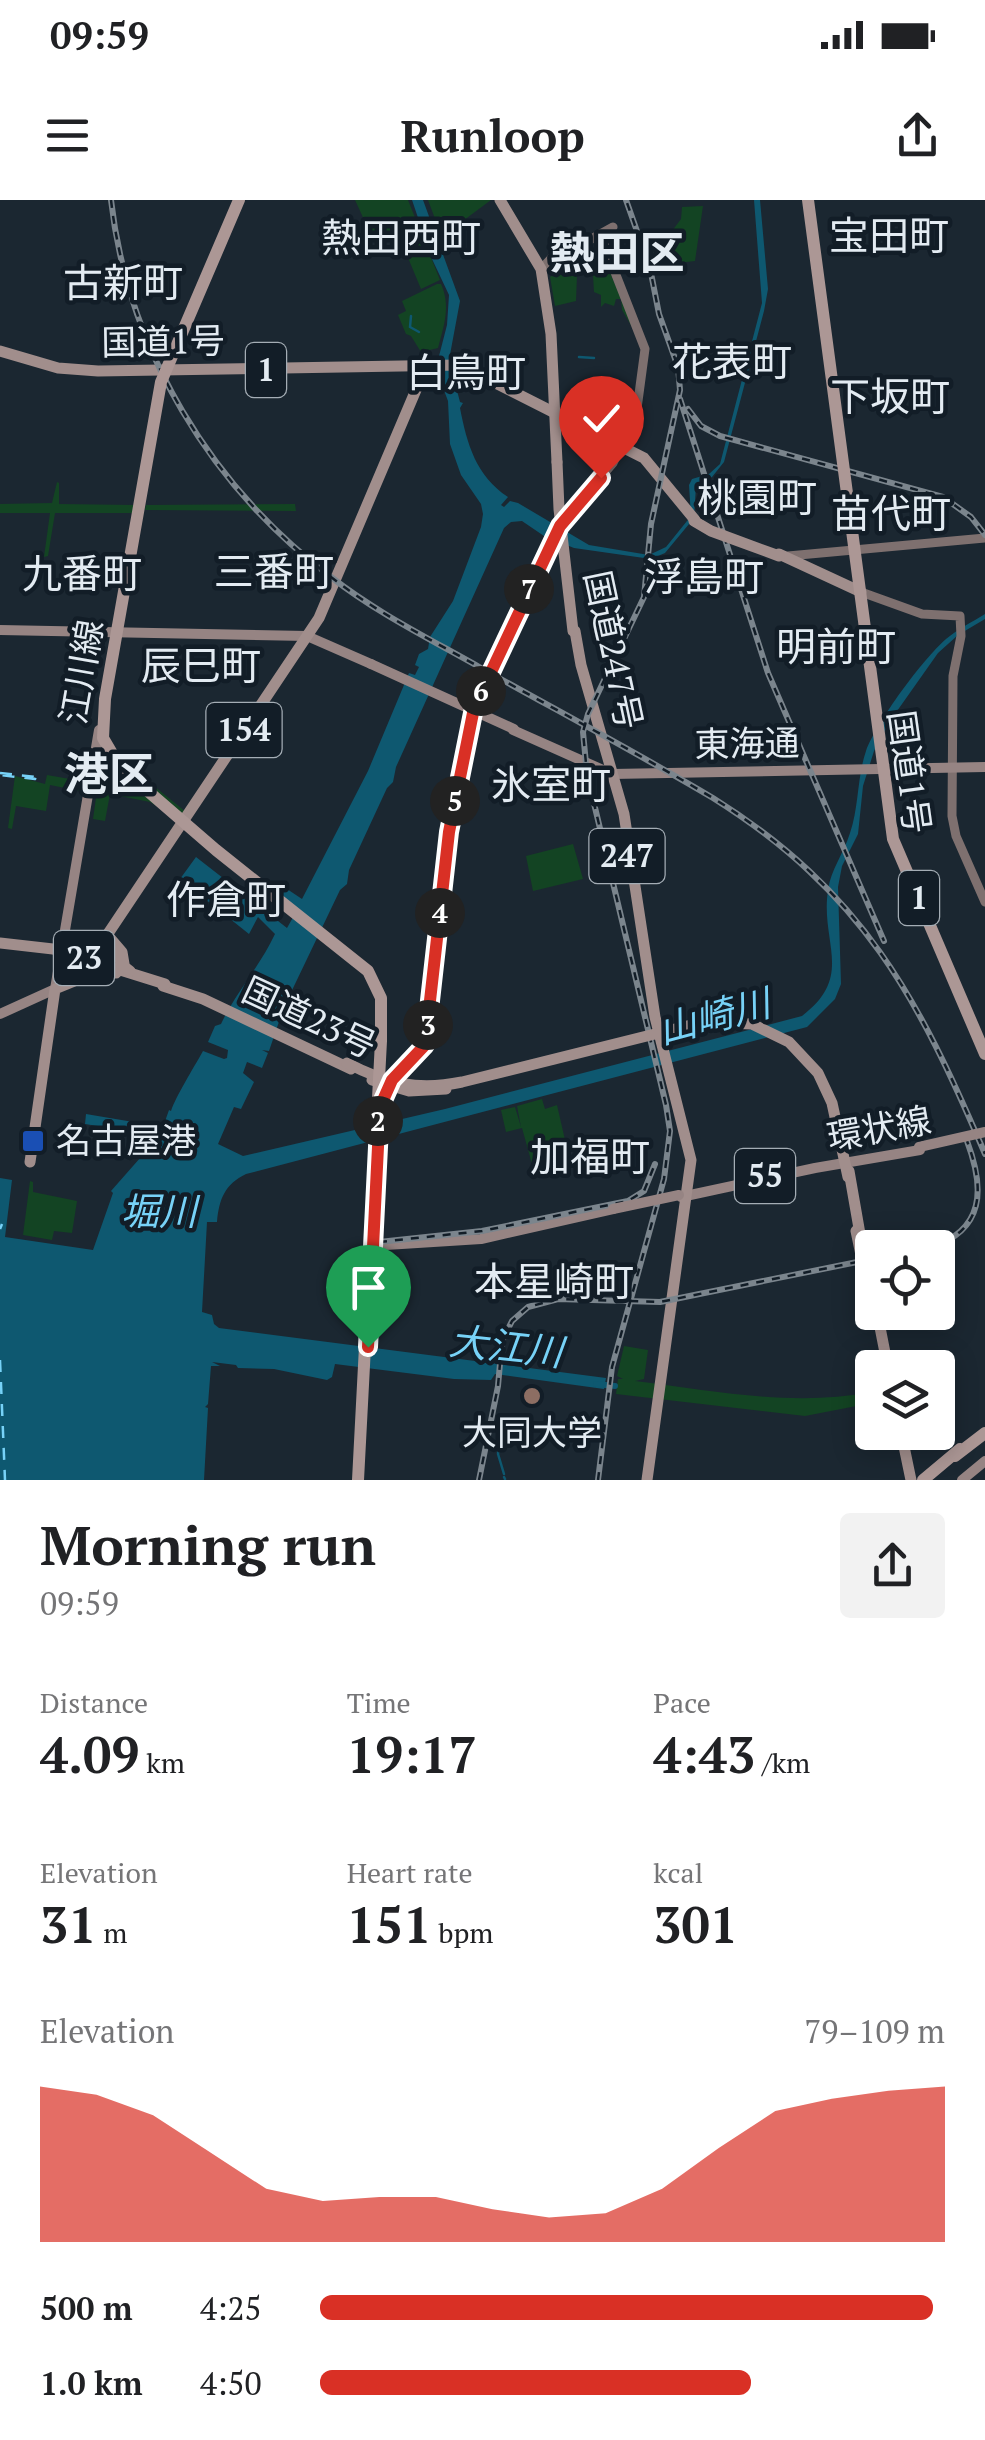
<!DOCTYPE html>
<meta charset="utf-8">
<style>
:root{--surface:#fff;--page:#f2f2f2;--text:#202124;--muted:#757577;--accent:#d93025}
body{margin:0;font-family:"PT Serif","Noto Sans JP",serif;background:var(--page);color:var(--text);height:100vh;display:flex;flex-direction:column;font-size:38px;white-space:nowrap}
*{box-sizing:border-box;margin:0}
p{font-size:32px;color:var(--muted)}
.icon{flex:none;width:55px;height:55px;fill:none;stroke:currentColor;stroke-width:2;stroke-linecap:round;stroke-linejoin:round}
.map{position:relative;height:1280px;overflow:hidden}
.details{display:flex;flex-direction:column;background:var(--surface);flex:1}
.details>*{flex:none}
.controls{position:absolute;left:855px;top:1030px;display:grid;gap:20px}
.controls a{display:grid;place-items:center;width:100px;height:100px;border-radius:10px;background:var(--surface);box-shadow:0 5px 25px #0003;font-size:50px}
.pin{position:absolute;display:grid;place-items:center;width:85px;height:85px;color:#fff;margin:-102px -42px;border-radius:50% 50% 50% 0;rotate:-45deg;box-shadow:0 0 10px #0007}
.pin .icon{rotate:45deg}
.km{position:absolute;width:50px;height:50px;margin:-25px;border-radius:50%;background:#222;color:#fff;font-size:28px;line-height:50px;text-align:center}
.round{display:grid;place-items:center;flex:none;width:105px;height:105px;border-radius:10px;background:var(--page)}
.headline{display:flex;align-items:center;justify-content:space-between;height:170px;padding:0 40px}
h1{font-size:55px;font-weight:700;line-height:75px}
.stats{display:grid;grid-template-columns:repeat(3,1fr);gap:15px;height:170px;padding:10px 40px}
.stats div{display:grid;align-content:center}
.stats b{font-size:50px;font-weight:700}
.stats small{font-size:28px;font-weight:400}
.stats p{font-size:28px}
.chart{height:280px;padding:20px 40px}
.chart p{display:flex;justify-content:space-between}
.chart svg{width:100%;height:180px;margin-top:10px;fill:var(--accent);opacity:.7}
ul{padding:0 40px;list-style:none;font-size:32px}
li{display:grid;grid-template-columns:160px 120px 1fr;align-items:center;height:75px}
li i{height:25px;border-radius:12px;background:var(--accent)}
.status{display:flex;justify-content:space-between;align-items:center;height:70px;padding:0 50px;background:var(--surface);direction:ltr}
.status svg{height:28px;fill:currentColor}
header{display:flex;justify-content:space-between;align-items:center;height:130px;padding:0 40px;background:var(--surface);font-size:45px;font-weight:700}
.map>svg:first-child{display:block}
.green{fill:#134423}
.water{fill:#0e5870}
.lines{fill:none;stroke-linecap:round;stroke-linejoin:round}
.stream{stroke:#0e5870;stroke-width:2.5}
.river{stroke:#0e5870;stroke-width:6}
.ferry{stroke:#77d2f7;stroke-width:2.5;stroke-dasharray:12 10;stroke-linecap:butt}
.secondary{stroke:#7e706f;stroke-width:9}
.primary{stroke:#968483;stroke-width:10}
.trunk{stroke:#a18e8c;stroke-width:11}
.motorway{stroke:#ac9795;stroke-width:12}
.rail-casing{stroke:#7b858d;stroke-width:6}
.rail{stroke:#121d27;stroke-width:2.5;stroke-dasharray:8;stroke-linecap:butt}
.primary-bridge{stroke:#968483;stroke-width:10}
.trunk-bridge{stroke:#a18e8c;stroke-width:11}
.motorway-bridge{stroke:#ac9795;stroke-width:12}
.route-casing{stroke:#fff;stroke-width:20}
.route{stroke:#d93025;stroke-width:12}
.transit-dot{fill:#1a4fb4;stroke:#121d27;stroke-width:4}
.education-dot{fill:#8d6e63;stroke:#121d27;stroke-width:4}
.labels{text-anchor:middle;stroke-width:9;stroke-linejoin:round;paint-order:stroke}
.shield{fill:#121d27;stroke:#a4adb5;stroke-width:2.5}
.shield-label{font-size:32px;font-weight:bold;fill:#e3ebf2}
.street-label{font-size:35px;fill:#e3ebf2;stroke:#121d27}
.poi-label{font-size:35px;fill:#e3ebf2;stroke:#121d27;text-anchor:start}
.water-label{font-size:38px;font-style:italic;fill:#77d2f7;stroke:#121d27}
.quarter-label{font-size:40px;fill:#e3ebf2;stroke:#121d27}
.district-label{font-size:45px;font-weight:bold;fill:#e3ebf2;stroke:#121d27}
</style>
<div class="status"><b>09:59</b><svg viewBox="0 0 49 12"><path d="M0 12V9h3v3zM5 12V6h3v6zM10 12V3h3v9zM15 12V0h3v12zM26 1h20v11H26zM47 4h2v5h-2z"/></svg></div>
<header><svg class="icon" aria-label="menu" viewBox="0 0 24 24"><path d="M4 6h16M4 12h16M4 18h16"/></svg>Runloop<svg class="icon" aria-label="share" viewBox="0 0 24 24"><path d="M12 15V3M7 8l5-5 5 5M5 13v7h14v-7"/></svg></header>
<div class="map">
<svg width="985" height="1280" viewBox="0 0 985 1280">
<rect width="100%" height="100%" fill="#1b2731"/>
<g class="green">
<polygon points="355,0 408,0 440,80 421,89 399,36 388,39 385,32 372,37"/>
<polygon points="428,0 491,0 456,26 440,32"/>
<polygon points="703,6 695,61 669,64 669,35 681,19 682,7"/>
<polygon points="579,48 600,49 636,134 622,110 621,99 616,99 614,106 605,103 601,107 601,95 594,92 593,75 577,75 576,101 555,106 550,77 553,75 549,73 554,61 563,52 567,55"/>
<path d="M437,84H441C451,106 444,126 438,148L421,152L411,136L406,134L398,115L406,111L402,101Z"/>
<polygon points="57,282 59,283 59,304 135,305 134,313 55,313 48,356 44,357 50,313 0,313 0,304 52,303"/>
<polygon points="295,304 296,311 145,310 146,305"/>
<polygon points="116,560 130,563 129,575 144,578 186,612 181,621 150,602 110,594 105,621 93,619 98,584 111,585"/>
<polygon points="47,575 87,582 85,592 50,585 46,611 16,606 12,629 8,628 15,576 45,584"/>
<polygon points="573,644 583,679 533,691 526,656"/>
<polygon points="542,899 545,909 557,905 568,953 532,964 522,928 506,932 501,910 515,907 521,927 517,906"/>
<polygon points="30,981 33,982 33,992 77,1001 72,1033 54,1031 52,1040 23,1035"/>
<path d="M624,1146L648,1150L644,1179L635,1181C715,1191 793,1207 872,1192V1203L805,1216L616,1194L618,1179H623L617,1176Z"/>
</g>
<path class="water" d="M412,0H423L460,101L449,160L460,202L463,203L460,208C467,244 476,276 508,297L501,305L504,307L510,301L518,303L589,345L649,355L666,347L691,316L689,285L692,279L709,274L720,264L762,103L754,0H760L768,89L764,111L724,262L712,277L696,286L694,318L665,353L651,359L574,348L544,336L522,321L511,322L504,328L396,567L393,582L387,588L349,670L347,684L340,690L284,807L269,851L262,850L268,853L262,868L247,862L243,873L254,882L241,909L234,907L218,944L243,956L445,909L802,816C855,776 820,743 828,690C831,669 844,653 850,633C859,607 857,577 866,551C877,521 923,459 946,439C958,429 972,422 985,414V419L958,435L938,453L890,521L874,551L863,586L858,634L842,666L838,687L841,784L835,799L807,827L246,974C225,984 219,999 217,1022H207L202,1112L212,1115L214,1124L219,1128L606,1178L604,1189L495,1174L491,1180L454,1179L335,1164L332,1177L327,1180L274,1169L238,1168L236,1165L212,1162L220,1166H211L208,1204L205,1207L208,1208L204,1280H0V978L12,980L5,1037L93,1050L113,993L111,991L148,949L146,947L152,939L148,934L85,924L86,914L163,927L169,910L171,911C176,896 193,869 203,851L224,859L227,858L228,850L208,842L215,826L221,824C235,794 260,766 275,734L258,717L249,734L180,679L196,657L287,728L296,712L269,688L275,681L302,699L368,571L409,473L415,475L419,467L415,465L419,454L428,449L430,437L453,401L481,327L483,314L481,304L461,275L450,244L448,201L439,177L438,160L447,125L449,95L432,59Z"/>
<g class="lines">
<g class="stream">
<polyline points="411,116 410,127 419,132"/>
<polyline points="579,157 594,158"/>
<polyline points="501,1217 498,1254 504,1274"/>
<polyline points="504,1277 505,1279"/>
</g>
<polyline class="river" points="596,1184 615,1186"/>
<g class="ferry">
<polyline points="0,573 35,577 38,574 35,579 0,575"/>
<polyline points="0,1029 2,1024"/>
<polyline points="0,1160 5,1280"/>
</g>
<g class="secondary">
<polyline points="562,47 570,51 613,27"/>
<polyline points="541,69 564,45"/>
<polyline points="788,356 985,338"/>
<polyline points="861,392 922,414 960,416 961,436 953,476 952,616 956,636 985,702"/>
<polyline points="381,902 391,881 425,845 449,632 474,508 559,326 613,263 636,216 645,149 600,34"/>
</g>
<g class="primary">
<polyline points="0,430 307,436 371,464"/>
<polyline points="513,530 612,574 985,567"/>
<polyline points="0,814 55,789 99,530"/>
<polyline points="681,997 815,968 920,950"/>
<polyline points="370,1049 370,1046 481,1039 613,1009"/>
<polyline points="962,1280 985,1261"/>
</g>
<g class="trunk">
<polyline points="500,0 541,69 551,134 557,262"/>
<polyline points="0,151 58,168 98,171 460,165 644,258 695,320"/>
<polyline points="779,354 861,392"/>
<polyline points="575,431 581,465 624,614 655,817 691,960 647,1280"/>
<polyline points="104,771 116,773 124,764 122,752 110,738"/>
<polyline points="163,786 203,799 351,869"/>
<polyline points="372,880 409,891 446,889"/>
<polyline points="30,962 55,789 77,780 319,418 427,164"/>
<polyline points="849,971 860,1034"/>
<polyline points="856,1031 872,1108"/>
<polyline points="877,1112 888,1168"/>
<polyline points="901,1232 911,1280"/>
</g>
<polyline class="motorway" points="923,1280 960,1249"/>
<defs>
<g id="rail">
<path d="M111,0C128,150 211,287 331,377C377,413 430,439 481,468C558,511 637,553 713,598C863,692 918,797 985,954"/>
<polyline points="680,199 768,473 884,741"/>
<polyline points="688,209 701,226 720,236 943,297 971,317 985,335"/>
<polyline points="379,1042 482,1031 628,1001 644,991 655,964"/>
<path d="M930,1048C985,1030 985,989 967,941"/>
<polyline points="479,1280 498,1186 502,1141 512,1121 528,1107 558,1099 660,1102 872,1059"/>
<polyline points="598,1280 612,1167 664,979 670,931 666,905 587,574 583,532 588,514 644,397 651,324 680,190 678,167 659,114 650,68 626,0"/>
</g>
</defs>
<use href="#rail" class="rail-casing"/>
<use href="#rail" class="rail"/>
<g class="primary-bridge">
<polyline points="371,464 514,529"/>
<polyline points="919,947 985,932"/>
<polyline points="613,1009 679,995"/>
</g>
<g class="trunk-bridge">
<polyline points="557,262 559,309 573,431"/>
<polyline points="694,321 711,331 779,356"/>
<polyline points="0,743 53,749 165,784"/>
<polyline points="118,750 121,764 130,771"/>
<path d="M347,863C387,884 418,891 462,882L703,822L752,824L789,842L818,873L832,903L848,977"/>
</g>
<g class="motorway-bridge">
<polyline points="239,0 161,182 105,499 103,538 120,567 216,650 368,771 381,798 381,841 358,1280"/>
<polyline points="808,0 893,639 985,854"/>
<polyline points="955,1256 985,1233"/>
</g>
</g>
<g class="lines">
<defs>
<polyline id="route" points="368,1147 380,907 392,880 425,845 449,632 474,508 560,326 601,278"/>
</defs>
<use href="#route" class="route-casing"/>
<use href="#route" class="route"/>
</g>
<rect class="transit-dot" x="21" y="929" width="24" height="24" rx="5"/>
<circle class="education-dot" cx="532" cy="1196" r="10"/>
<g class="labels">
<g class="shield">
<rect x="246" y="143" width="40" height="54" rx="8"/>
<rect x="206.5" y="503" width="75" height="54" rx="8"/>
<rect x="589.5" y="629" width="75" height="54" rx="8"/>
<rect x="899" y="671" width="40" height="54" rx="8"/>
<rect x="54" y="731" width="60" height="54" rx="8"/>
<rect x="735" y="949" width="60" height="54" rx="8"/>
</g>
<g class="shield-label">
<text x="266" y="181">1</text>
<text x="244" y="541">154</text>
<text x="627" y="667">247</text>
<text x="919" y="709">1</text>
<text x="84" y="769">23</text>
<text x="765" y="987">55</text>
</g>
<g class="street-label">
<text transform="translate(163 142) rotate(-1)" y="12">国道1号</text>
<text transform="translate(613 450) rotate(78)" y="12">国道247号</text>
<text transform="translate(82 472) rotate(-80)" y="12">江川線</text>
<text transform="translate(747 544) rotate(-1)" y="12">東海通</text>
<text transform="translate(909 572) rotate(82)" y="12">国道1号</text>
<text transform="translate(309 818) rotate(25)" y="12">国道23号</text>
<text transform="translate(879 929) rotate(-10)" y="12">環状線</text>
</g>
<g class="poi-label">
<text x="56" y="953">名古屋港</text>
<text x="532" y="1245" text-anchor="middle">大同大学</text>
</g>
<g class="water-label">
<text transform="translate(714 817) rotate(-15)" y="13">山崎川</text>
<text x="159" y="1025">堀川</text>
<text transform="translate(506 1147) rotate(6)" y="13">大江川</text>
</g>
<g class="quarter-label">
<text x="889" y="50">宝田町</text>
<text x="401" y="52">熱田西町</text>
<text x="123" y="97">古新町</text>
<text x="732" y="176">花表町</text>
<text x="466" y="187">白鳥町</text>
<text x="890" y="211">下坂町</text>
<text x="757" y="312">桃園町</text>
<text x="891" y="328">苗代町</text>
<text x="274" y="386">三番町</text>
<text x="82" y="388">九番町</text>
<text x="704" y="391">浮島町</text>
<text x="836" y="461">明前町</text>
<text x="201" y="480">辰巳町</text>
<text x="551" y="599">氷室町</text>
<text x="226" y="714">作倉町</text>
<text x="590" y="971">加福町</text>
<text x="554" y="1096">本星崎町</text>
</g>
<g class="district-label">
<text x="617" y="69">熱田区</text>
<text x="109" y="590">港区</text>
</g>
</g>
</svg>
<div class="controls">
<a><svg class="icon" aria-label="locate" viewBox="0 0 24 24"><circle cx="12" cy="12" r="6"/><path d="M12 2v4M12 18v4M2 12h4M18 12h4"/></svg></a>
<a><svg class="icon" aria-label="layers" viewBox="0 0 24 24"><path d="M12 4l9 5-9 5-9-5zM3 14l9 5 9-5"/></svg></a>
</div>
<div class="pin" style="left:368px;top:1147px;background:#1e9e55"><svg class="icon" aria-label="arrive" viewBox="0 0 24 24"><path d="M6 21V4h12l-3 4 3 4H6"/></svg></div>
<div class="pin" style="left:601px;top:278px;background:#d93025"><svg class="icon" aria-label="check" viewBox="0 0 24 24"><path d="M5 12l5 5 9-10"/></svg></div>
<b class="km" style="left:378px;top:921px">2</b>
<b class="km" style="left:428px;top:825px">3</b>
<b class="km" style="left:440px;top:713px">4</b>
<b class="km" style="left:455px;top:601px">5</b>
<b class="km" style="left:481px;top:491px">6</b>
<b class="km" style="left:529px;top:389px">7</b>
</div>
<section class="details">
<div class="headline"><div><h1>Morning run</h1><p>09:59</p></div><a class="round"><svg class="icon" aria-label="share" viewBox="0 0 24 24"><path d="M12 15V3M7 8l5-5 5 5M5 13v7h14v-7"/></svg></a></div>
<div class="stats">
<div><p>Distance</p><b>4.09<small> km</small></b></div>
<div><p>Time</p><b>19:17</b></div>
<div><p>Pace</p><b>4:43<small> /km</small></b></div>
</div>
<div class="stats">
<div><p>Elevation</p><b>31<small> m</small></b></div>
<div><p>Heart rate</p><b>151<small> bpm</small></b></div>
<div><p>kcal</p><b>301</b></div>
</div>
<div class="chart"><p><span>Elevation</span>79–109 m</p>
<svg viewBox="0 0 160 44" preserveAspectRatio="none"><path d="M0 44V6L10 8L20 13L30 22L40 31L50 34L60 33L70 33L80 36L90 38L100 37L110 31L120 21L130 12L140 9L150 7L160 6V44z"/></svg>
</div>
<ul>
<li><b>500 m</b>4:25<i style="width:98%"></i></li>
<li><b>1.0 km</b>4:50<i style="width:69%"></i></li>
</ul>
</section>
